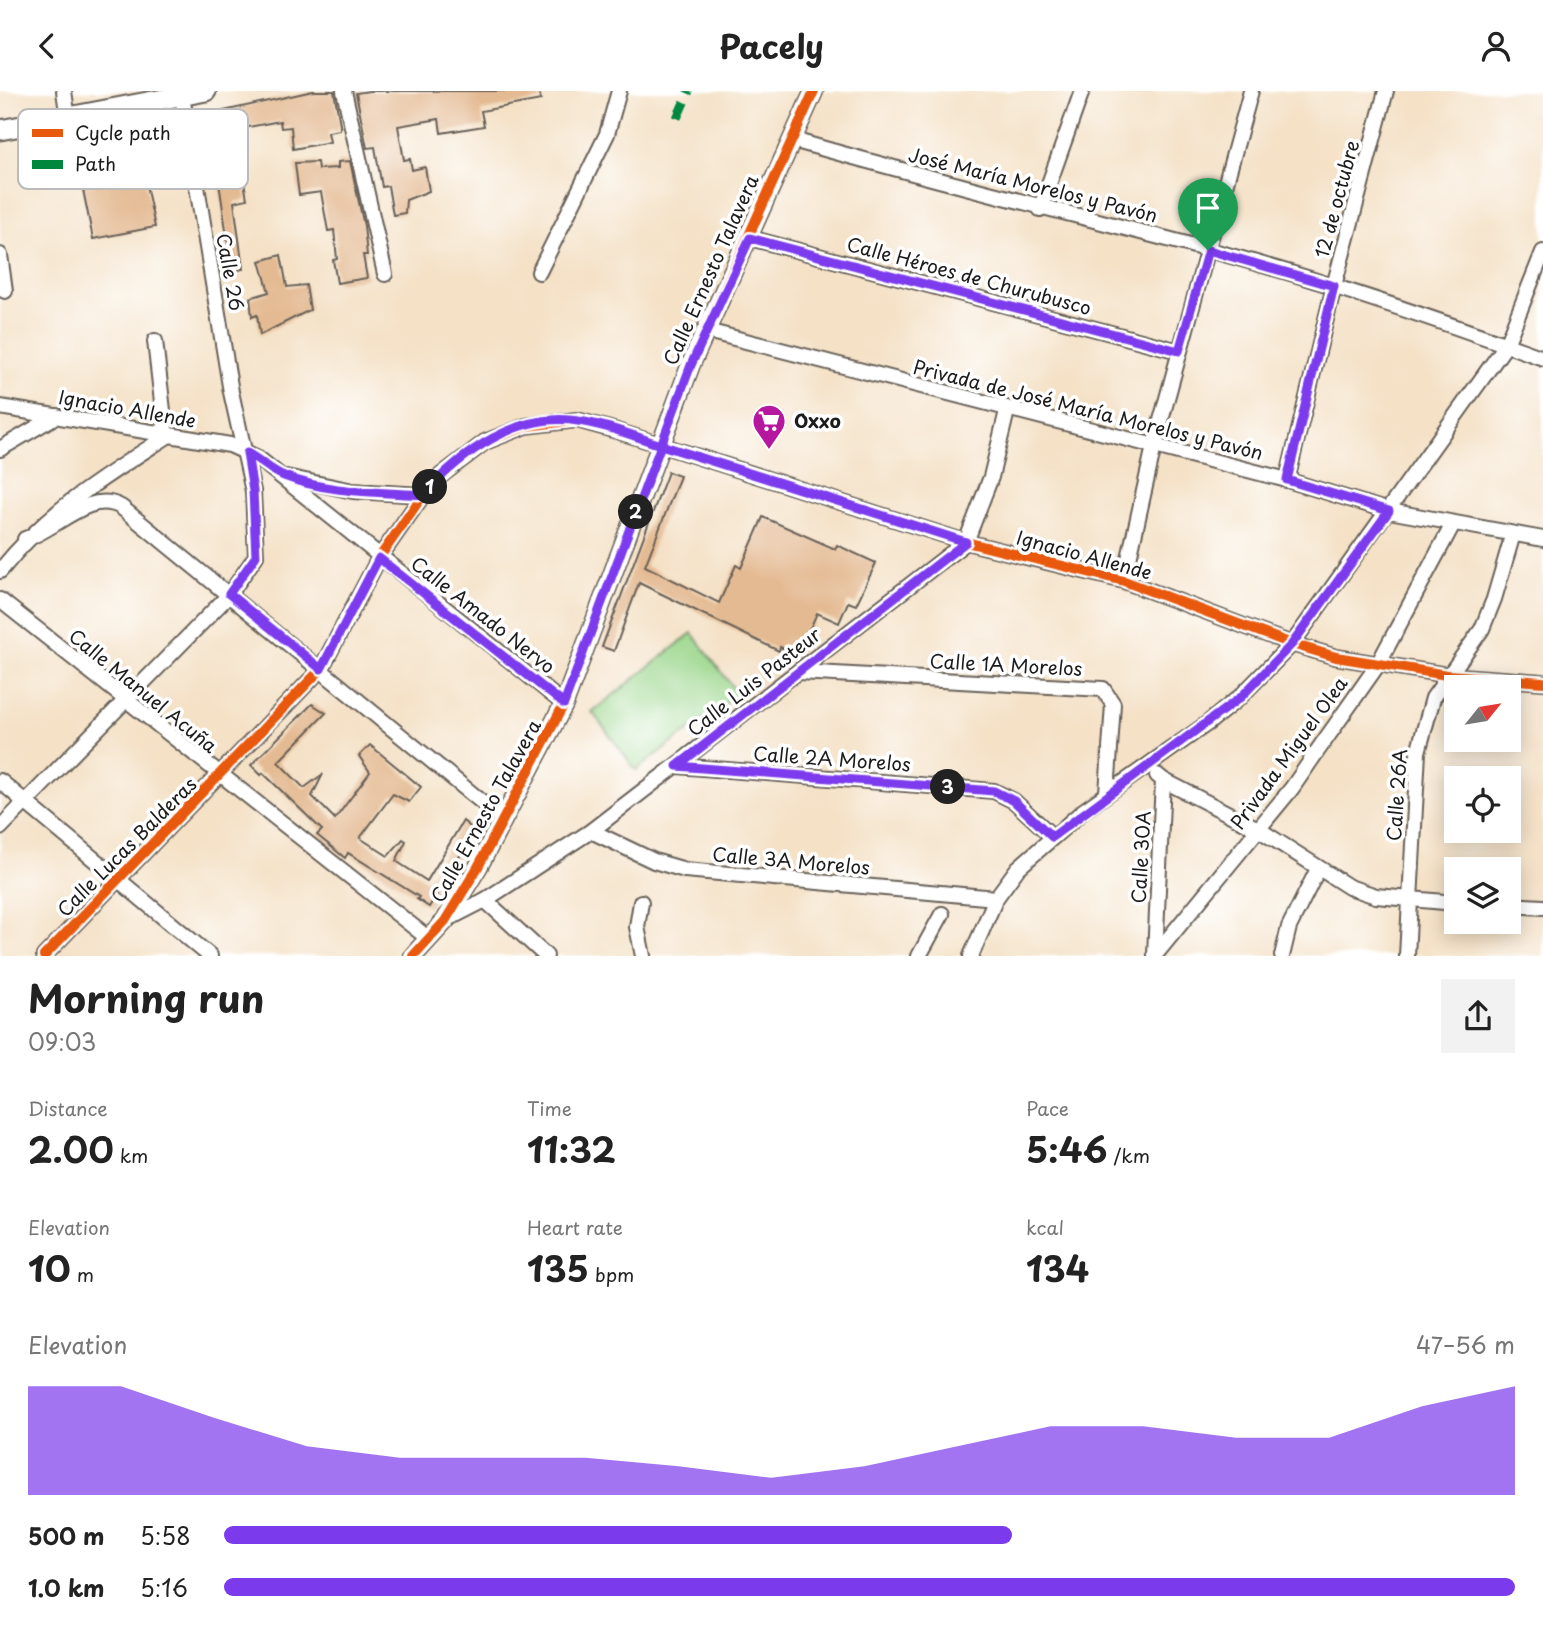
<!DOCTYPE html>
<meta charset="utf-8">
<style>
:root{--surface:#fff;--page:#f2f2f2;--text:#222;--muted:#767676;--accent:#7c3aed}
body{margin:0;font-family:"Playpen Sans",sans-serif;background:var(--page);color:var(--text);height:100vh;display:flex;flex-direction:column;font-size:26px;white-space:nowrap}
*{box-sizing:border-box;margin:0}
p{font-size:23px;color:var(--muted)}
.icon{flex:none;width:38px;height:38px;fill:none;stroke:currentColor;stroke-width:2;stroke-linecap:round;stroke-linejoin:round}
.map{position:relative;height:865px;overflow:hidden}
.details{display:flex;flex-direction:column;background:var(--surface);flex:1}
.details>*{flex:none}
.needle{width:46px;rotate:60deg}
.controls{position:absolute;left:1444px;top:584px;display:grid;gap:14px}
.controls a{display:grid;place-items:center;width:77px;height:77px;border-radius:0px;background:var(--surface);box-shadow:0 4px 18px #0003;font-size:35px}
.pin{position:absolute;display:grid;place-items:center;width:60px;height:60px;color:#fff;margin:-72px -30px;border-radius:50% 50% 50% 0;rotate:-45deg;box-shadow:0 0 7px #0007}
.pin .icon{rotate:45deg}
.km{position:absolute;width:35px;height:35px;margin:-18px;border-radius:50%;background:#222;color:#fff;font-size:19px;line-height:35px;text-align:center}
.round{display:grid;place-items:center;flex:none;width:74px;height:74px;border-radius:0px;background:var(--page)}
.headline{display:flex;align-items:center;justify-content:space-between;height:119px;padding:0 28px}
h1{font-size:38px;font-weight:700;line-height:52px}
.stats{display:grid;grid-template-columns:repeat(3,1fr);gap:10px;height:119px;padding:7px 28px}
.stats div{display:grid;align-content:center}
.stats b{font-size:35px;font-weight:700}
.stats small{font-size:19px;font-weight:400}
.stats p{font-size:19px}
.chart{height:196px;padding:14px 28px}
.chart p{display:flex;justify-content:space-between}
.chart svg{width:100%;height:126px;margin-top:7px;fill:var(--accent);opacity:.7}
ul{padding:0 28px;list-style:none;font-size:23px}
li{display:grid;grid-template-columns:112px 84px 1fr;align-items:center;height:52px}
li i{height:18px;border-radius:9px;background:var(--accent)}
header{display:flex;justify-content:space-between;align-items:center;height:91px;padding:0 28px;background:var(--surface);font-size:32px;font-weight:700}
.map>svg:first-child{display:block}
.green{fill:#99d589;stroke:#5a7852;stroke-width:2}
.building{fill:#e4ba92}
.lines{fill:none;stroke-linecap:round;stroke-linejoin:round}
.minor-casing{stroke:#686158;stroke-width:18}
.tertiary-casing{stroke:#686158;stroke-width:21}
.secondary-casing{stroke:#686158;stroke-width:23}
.minor{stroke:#fff;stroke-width:14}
.tertiary{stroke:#fff;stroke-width:18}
.secondary{stroke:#fff;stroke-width:19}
.quiet{stroke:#00873e;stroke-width:9;stroke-dasharray:18 9;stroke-linecap:butt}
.cycleway-casing{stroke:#fff;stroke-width:15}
.cycleway{stroke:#e8590c;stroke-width:10}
.route-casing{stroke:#fff;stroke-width:14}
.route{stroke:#7c3aed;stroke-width:9}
.labels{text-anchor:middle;stroke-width:7;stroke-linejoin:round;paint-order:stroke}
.street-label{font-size:19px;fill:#1c1c1c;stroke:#fff}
.poi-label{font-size:19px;font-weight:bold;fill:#1c1c1c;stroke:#fff;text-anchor:start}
.key{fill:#fff;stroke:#bbb;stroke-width:2}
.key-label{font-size:19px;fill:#1c1c1c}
</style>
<header><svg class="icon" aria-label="back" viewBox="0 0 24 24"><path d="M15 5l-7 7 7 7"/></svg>Pacely<svg class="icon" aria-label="person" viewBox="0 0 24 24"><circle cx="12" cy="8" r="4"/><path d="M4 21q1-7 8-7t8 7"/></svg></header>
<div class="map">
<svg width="1543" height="865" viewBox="0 0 1543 865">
<rect width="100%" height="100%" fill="#fff"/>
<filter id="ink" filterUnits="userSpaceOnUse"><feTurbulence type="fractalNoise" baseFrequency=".0143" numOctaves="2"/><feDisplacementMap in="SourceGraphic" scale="14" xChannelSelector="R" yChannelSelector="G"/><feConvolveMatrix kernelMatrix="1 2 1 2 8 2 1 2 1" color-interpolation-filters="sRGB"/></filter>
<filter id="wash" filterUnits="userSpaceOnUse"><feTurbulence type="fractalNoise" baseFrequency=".00686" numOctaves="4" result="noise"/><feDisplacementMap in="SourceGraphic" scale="28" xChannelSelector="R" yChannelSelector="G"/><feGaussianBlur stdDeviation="1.57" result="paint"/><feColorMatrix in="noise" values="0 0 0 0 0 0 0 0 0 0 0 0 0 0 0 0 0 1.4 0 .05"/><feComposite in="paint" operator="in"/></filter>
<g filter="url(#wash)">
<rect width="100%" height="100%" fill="#f4e1c6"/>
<polygon class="green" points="692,542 738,603 636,679 592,621"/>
<g id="blocks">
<g class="building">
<polygon points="313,0 334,0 340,33 340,39 328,41 330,51 293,58 291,36 281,37 280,30 213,43 210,23"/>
<polygon points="369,0 539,0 541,9 481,20 484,35 441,42 439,28 398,35 404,69 410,68 412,79 425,76 429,100 406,109 405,122 393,124 388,95 382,96 375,56 367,57 356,2"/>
<polygon points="137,52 155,136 93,148 76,64"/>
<polygon points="240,67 247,108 234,111 243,178 232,180 216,71"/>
<polygon points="350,70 364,135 367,164 363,164 367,187 337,192 333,169 337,168 334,139 328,140 321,101 299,104 295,72 317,71 318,78 338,77 338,71"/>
<polygon points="281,164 287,196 306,194 310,219 260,244 257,224 252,226 250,207 269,201 260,170"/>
<polygon points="668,381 680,385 645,475 719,512 736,474 741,477 763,426 835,458 837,454 876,472 856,514 848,511 839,532 817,522 798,564 780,556 779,560 639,492 614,560 602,556"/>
<polygon points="312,613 326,622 278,671 304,697 323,683 312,705 335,728 370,681 359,665 370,654 421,696 409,711 393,703 360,747 388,765 403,748 406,750 396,770 427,790 463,730 475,740 429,816 417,808 419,806 348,762 345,767 317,744 322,739 263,682 261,684 251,674"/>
</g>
</g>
</g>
<g filter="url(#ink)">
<use href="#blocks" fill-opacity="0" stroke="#686158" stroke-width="2"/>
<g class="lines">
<defs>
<g id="minor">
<polyline points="64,0 68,28"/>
<polyline points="344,0 385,183"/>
<path d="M793,49C931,89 1070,122 1209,159C1322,189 1433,227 1543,267"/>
<polyline points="1040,118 1082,0"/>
<polyline points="750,147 1179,260"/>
<polyline points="0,164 5,200"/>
<polyline points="539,181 607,43 619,0"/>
<polyline points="707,240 1287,389 1389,420 1543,448"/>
<polyline points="0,316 230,354 258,367 564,613"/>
<polyline points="0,358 56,325"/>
<polyline points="286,386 353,400 423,404"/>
<polyline points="1287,389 1334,195 1386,0"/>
<path d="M25,448C56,439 89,398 121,416L504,729"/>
<path d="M0,480C49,419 101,388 166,346L155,250"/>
<polyline points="1124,490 1154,355 1251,0"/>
<polyline points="0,509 429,848"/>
<polyline points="799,581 1103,598 1113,613 1107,702"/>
<polyline points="677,675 994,700 1014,710 1053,746"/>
<polyline points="1163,689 1258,738 1349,796 1376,805 1456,812"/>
<polyline points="0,690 210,865"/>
<polyline points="0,737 229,504 256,465 253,400 231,301 182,5"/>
<polyline points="591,740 654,770 685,779 996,807"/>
<polyline points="485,809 546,865"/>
<polyline points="641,811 637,836 643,865"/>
<polyline points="1508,814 1543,816"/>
<polyline points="446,829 485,809 591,740 966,451 991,386 1007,320"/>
<polyline points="1155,864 1292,697 1318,659 1377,575 1453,433"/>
<polyline points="1155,864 1163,689 1157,684"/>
<polyline points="44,865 321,578 379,467 423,404 439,386 485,351 526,335 577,329 617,340 966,451 1124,490 1292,553 1336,566 1447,584 1543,591"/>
<polyline points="919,865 942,823"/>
<polyline points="971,865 996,807 1018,777 1083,720 1208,632 1241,605 1292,553 1506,254 1543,161"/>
<polyline points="1282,865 1289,836 1318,778"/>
<polyline points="1407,865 1418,661 1433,607 1482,538 1494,508 1513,443"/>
</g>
<polyline id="tertiary" points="413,865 445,830 478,776 564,613 691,273 814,0"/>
<polyline id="secondary" points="0,39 206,0"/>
</defs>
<use href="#minor" class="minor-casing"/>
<use href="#tertiary" class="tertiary-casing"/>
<use href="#secondary" class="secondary-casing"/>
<use href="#minor" class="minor"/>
<use href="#tertiary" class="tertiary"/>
<use href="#secondary" class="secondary"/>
<polyline class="quiet" points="677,27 689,0"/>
<defs>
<g id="cycleway">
<polyline points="44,865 321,578 379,467 423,404 439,386 485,351 526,335 577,329 617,340 966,451 1124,490 1292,553 1336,566 1447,584 1543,591"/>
<polyline points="413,865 445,830 478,776 564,613 691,273 814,0"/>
</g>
</defs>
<use href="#cycleway" class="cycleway-casing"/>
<use href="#cycleway" class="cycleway"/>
</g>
</g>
<g class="lines" filter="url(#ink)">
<defs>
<path id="route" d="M1208,159L1179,260L750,147L691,274L661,354C634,345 606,334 578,330C518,320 461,362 423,404C377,401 327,402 284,385C271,380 259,368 247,362L253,400L256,465L229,503L321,578L379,467L564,613L661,354L966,451L677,675L994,700L1014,710L1052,746L1241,606L1292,553L1389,420L1287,389L1334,195L1208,159"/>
</defs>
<use href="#route" class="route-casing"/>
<use href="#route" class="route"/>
</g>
<defs>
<symbol id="supermarket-pin" viewBox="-11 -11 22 30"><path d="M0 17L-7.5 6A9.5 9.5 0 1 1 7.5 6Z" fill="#b5179e" stroke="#fff"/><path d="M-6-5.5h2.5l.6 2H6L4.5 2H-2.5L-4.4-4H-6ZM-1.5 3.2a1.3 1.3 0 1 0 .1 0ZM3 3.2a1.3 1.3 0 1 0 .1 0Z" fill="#fff"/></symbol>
</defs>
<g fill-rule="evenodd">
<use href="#supermarket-pin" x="750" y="311" width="38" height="52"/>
</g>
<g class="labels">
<g class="street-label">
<text transform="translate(1033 94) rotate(14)" y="7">José María Morelos y Pavón</text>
<text transform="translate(1337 108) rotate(-75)" y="7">12 de octubre</text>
<text transform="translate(711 179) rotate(-66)" y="7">Calle Ernesto Talavera</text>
<text transform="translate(230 181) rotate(80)" y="7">Calle 26</text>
<text transform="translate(969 185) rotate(15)" y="7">Calle Héroes de Churubusco</text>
<text transform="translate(127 318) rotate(10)" y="7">Ignacio Allende</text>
<text transform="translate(1088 319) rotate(14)" y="7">Privada de José María Morelos y Pavón</text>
<text transform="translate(1084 464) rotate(15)" y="7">Ignacio Allende</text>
<text transform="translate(483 524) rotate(38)" y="7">Calle Amado Nervo</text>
<text transform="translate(1006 574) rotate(3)" y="7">Calle 1A Morelos</text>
<text transform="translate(754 591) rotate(-38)" y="7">Calle Luis Pasteur</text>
<text transform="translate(143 600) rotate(39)" y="7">Calle Manuel Acuña</text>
<text transform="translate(1289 662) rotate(-54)" y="7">Privada Miguel Olea</text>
<text transform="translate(832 668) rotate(4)" y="7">Calle 2A Morelos</text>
<text transform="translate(1397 704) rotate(-86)" y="7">Calle 26A</text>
<text transform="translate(486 720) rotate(-61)" y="7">Calle Ernesto Talavera</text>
<text transform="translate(127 756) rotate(-45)" y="7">Calle Lucas Balderas</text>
<text transform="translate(1141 766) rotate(-87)" y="7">Calle 30A</text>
<text transform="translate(791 770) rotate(5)" y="7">Calle 3A Morelos</text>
</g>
<g class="poi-label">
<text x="794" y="337">Oxxo</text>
</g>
</g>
<rect x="18" y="18" width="230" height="80" rx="10" class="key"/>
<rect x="32" y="38" width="31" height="8" fill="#e8590c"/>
<rect x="32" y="69" width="31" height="9" fill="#00873e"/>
<g class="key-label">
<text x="75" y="49">Cycle path</text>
<text x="75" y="80">Path</text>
</g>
</svg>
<div class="controls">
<a><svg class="needle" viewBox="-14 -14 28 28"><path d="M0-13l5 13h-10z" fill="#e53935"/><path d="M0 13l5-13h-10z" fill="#767676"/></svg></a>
<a><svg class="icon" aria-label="locate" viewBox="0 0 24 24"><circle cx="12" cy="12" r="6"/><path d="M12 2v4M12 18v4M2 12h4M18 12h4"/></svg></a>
<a><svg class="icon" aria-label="layers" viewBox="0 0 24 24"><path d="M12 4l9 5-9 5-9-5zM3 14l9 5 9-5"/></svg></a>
</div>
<div class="pin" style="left:1208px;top:159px;background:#1e9e55"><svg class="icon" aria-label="arrive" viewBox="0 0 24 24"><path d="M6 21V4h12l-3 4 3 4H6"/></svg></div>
<b class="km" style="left:430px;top:396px">1</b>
<b class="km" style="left:636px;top:421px">2</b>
<b class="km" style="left:948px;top:696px">3</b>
</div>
<section class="details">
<div class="headline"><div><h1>Morning run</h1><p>09:03</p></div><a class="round"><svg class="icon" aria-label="share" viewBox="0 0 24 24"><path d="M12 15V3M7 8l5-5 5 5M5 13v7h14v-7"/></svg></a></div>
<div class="stats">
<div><p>Distance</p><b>2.00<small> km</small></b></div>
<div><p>Time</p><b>11:32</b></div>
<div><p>Pace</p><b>5:46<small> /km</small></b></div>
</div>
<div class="stats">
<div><p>Elevation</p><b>10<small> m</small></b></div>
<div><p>Heart rate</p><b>135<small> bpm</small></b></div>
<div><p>kcal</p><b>134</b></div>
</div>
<div class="chart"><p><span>Elevation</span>47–56 m</p>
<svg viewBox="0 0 160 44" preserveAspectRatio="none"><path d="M0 44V6L10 6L20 17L30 27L40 31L50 31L60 31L70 34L80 38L90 34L100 27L110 20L120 20L130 24L140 24L150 13L160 6V44z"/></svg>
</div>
<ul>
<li><b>500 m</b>5:58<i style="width:61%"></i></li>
<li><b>1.0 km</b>5:16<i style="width:100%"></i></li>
</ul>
</section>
